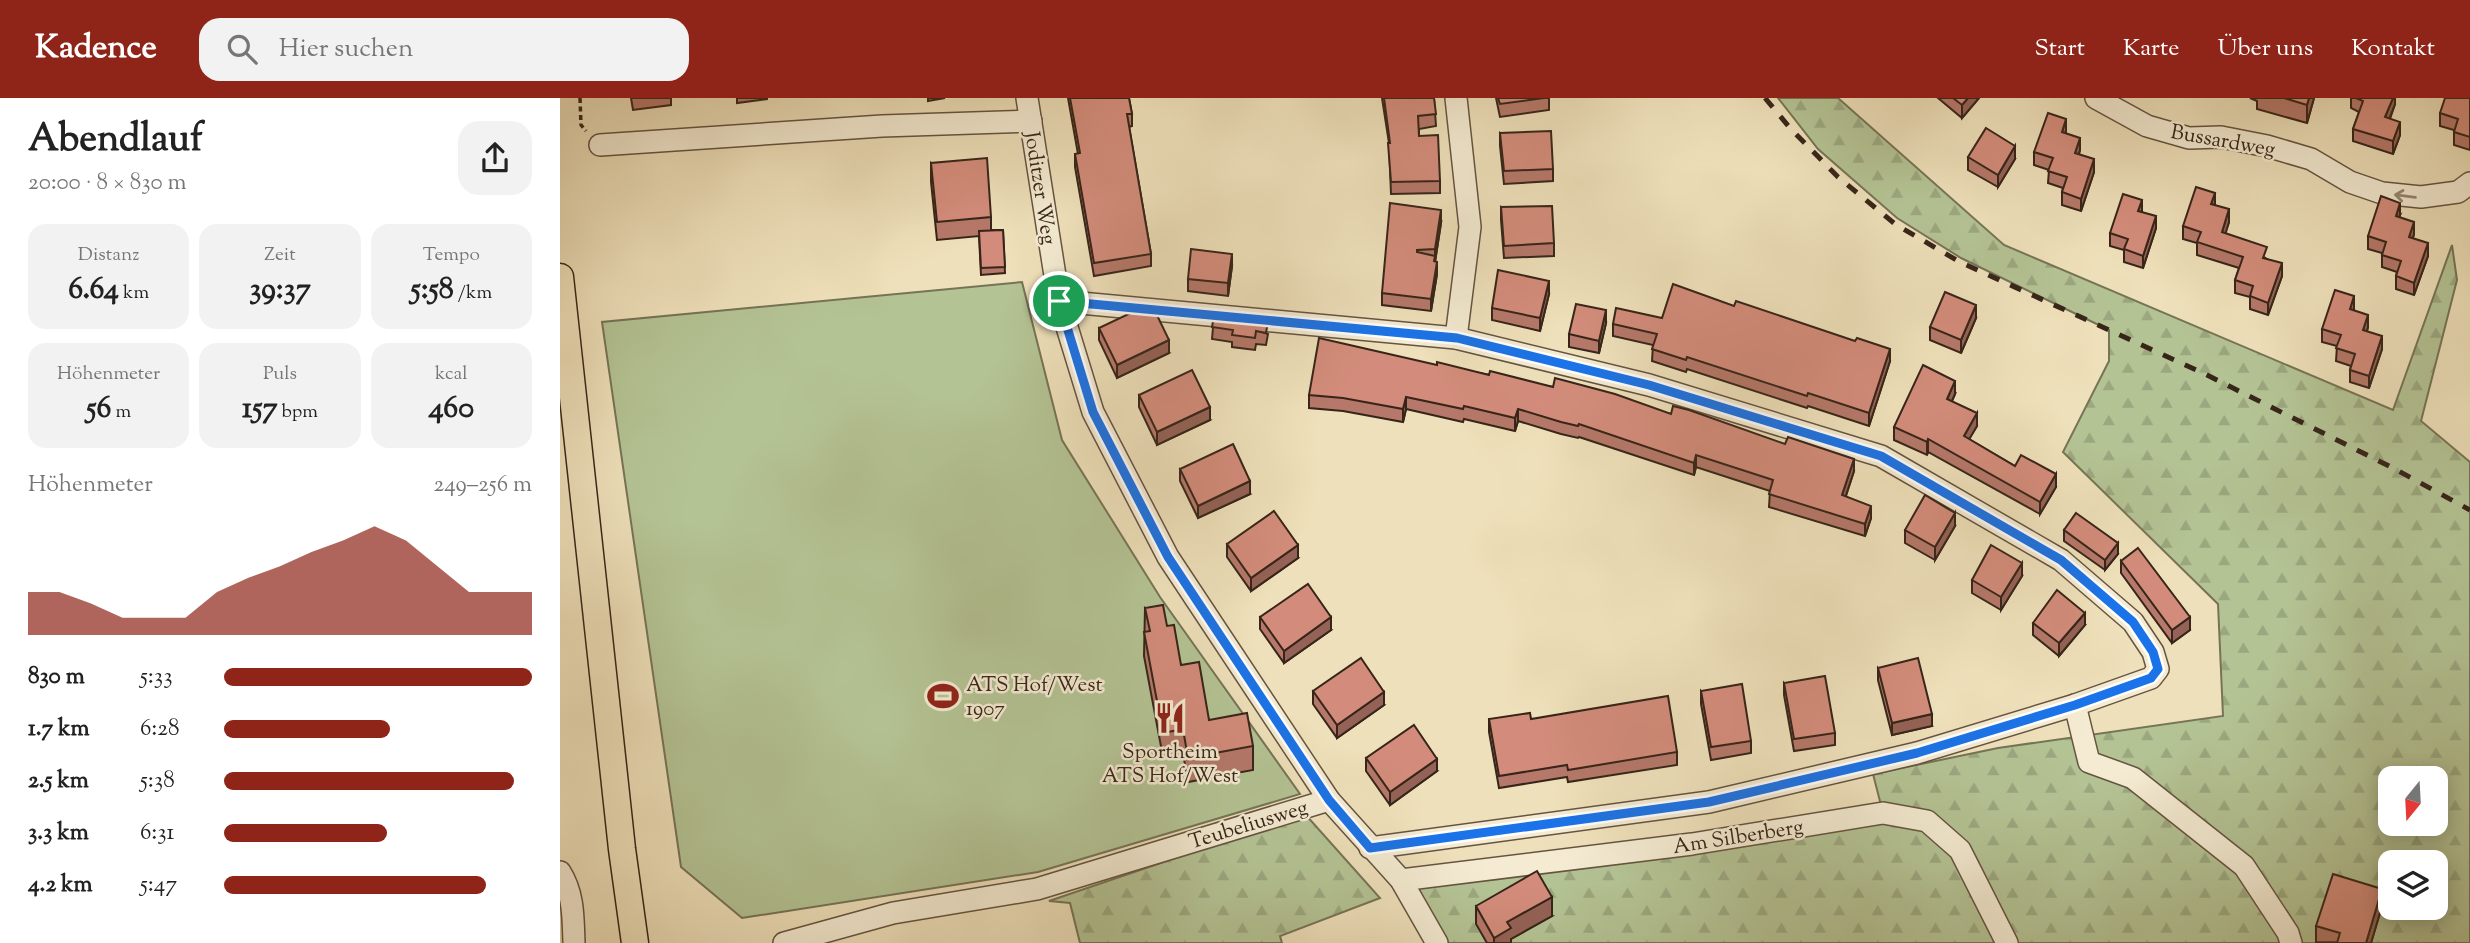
<!DOCTYPE html>
<html lang="de">
<meta charset="utf-8">
<style>
:root{--surface:#fff;--page:#f2f2f2;--text:#222;--muted:#767676;--accent:#8f2418}
body{margin:0;font-family:"Sorts Mill Goudy",serif;background:var(--page);color:var(--text);height:100vh;display:flex;flex-direction:column;font-size:26px;white-space:nowrap}
*{box-sizing:border-box;margin:0}
p{font-size:23px;color:var(--muted)}
.icon{flex:none;width:38px;height:38px;fill:none;stroke:currentColor;stroke-width:2;stroke-linecap:round;stroke-linejoin:round}
.map{position:relative;flex:1;overflow:hidden}
.drawer{display:flex;flex-direction:column;background:var(--surface);width:560px}
.drawer>*{flex:none}
.needle{width:46px;rotate:198deg}
.controls{position:absolute;left:1818px;top:668px;display:grid;gap:14px}
.controls a{display:grid;place-items:center;width:70px;height:70px;border-radius:14px;background:var(--surface);box-shadow:0 4px 18px #0003;font-size:35px}
.pin{position:absolute;display:grid;place-items:center;width:60px;height:60px;color:#fff;margin:-30px;border:4px solid #fff;border-radius:50%;box-shadow:0 2px 7px #0007}
.round{display:grid;place-items:center;flex:none;width:74px;height:74px;border-radius:21px;background:var(--page)}
.head{display:flex;align-items:center;justify-content:space-between;height:119px;padding:0 28px}
h1{font-size:38px;font-weight:700;line-height:52px}
.metrics{display:grid;grid-template-columns:repeat(3,1fr);gap:10px;height:119px;padding:7px 28px}
.metrics div{display:grid;align-content:center;border-radius:18px;background:var(--page);text-align:center}
.metrics b{font-size:30px;font-weight:700}
.metrics small{font-size:19px;font-weight:400}
.metrics p{font-size:19px}
.chart{height:196px;padding:14px 28px}
.chart p{display:flex;justify-content:space-between}
.chart svg{width:100%;height:126px;margin-top:7px;fill:var(--accent);opacity:.7}
ul{padding:0 28px;list-style:none;font-size:23px}
li{display:grid;grid-template-columns:112px 84px 1fr;align-items:center;height:52px}
li i{height:18px;border-radius:9px;background:var(--accent)}
header{display:flex;align-items:center;gap:42px;box-sizing:border-box;height:98px;padding:0 35px;background:var(--accent);color:#fff}
header strong{font-size:33px}
nav{display:flex;gap:38px;margin-inline-start:auto;font-size:24px}
.search{width:490px;height:63px;background:var(--page);display:flex;align-items:center;gap:18px;box-sizing:border-box;padding:0 24px;border-radius:21px;color:var(--muted);font-size:26px}
main{display:flex;flex:1;min-height:0}
.map>svg:first-child{display:block}
.forest{fill:url(#forest-firs);stroke:#767456;stroke-width:2;fill-rule:evenodd}
.park{fill:#b4c394;stroke:#767456;stroke-width:2}
.lines{fill:none;stroke-linecap:round;stroke-linejoin:round}
.minor-casing{stroke:#655441;stroke-width:24}
.major-casing{stroke:#372519;stroke-width:29}
.path{stroke:#372519;stroke-width:3.5;stroke-dasharray:5 3.5;stroke-linecap:butt}
.minor{stroke:#f4ebd2;stroke-width:21}
.major{stroke:#eee0ba;stroke-width:26}
.rail{stroke:#372519;stroke-width:5;stroke-dasharray:12 12;stroke-linecap:butt}
.wall{fill:#b5786a;stroke:#372519;stroke-width:2}
.shaded-wall{fill:#946256;stroke:#372519;stroke-width:2}
.building{fill:#d38c7b;stroke:#372519;stroke-width:2}
.oneway{stroke:#968876}
.route-casing{stroke:#fff;stroke-width:14}
.route{stroke:#1a73e8;stroke-width:9}
.labels{text-anchor:middle;stroke-width:5;stroke-linejoin:round;paint-order:stroke}
.street-label{font-size:21px;fill:#372519;stroke:#f4ebd2}
.poi-label{font-size:21px;fill:#372519;stroke:#f4ebd2;text-anchor:start}
</style>
<header>
<strong>Kadence</strong>
<div class="search"><svg class="icon" aria-label="search" viewBox="0 0 24 24"><circle cx="10" cy="10" r="6"/><path d="M15 15l6 6"/></svg>Hier suchen</div>
<nav><a>Start</a><a>Karte</a><a>Über uns</a><a>Kontakt</a></nav>
</header>
<main>
<section class="drawer">
<div class="head"><div><h1>Abendlauf</h1><p>20:00 · 8 × 830 m</p></div><a class="round"><svg class="icon" aria-label="share" viewBox="0 0 24 24"><path d="M12 15V3M7 8l5-5 5 5M5 13v7h14v-7"/></svg></a></div>
<div class="metrics">
<div><p>Distanz</p><b>6.64<small> km</small></b></div>
<div><p>Zeit</p><b>39:37</b></div>
<div><p>Tempo</p><b>5:58<small> /km</small></b></div>
</div>
<div class="metrics">
<div><p>Höhenmeter</p><b>56<small> m</small></b></div>
<div><p>Puls</p><b>157<small> bpm</small></b></div>
<div><p>kcal</p><b>460</b></div>
</div>
<div class="chart"><p><span>Höhenmeter</span>249–256 m</p>
<svg viewBox="0 0 160 44" preserveAspectRatio="none"><path d="M0 44V29L10 29L20 33L30 38L40 38L50 38L60 29L70 24L80 20L90 15L100 11L110 6L120 11L130 20L140 29L150 29L160 29V44z"/></svg>
</div>
<ul>
<li><b>830 m</b>5:33<i style="width:100%"></i></li>
<li><b>1.7 km</b>6:28<i style="width:54%"></i></li>
<li><b>2.5 km</b>5:38<i style="width:94%"></i></li>
<li><b>3.3 km</b>6:31<i style="width:53%"></i></li>
<li><b>4.2 km</b>5:47<i style="width:85%"></i></li>
</ul>
</section>
<div class="map">
<svg width="1910" height="845" viewBox="0 0 1910 845">
<defs>
<pattern id="forest-firs" width="22" height="20" patternUnits="userSpaceOnUse" patternTransform="scale(1.75)"><rect width="22" height="20" fill="#b4c394"/><path d="M5 1l3.5 6h-7zM16 11l3.5 6h-7z" fill="#9ba77f"/></pattern>
</defs>
<rect width="100%" height="100%" fill="#eee0ba"/>
<filter id="stains"><feTurbulence type="fractalNoise" baseFrequency=".00286" numOctaves="4"/><feColorMatrix values="0 0 0 0 .2 0 0 0 0 .09 0 0 0 0 .02 0 0 0 .5 -.17"/></filter>
<radialGradient id="worn" r=".72"><stop offset=".6" stop-color="#630" stop-opacity="0"/><stop offset="1" stop-color="#630" stop-opacity=".3"/></radialGradient>
<g class="forest">
<path d="M1218,0H1278L1444,147L1833,312L1892,147L1897,182L1861,323L1910,364V845H877L841,782L1323,715L1313,676L1438,650L1663,618L1658,506L1503,354L1549,263V232L1401,160L1337,120L1258,51ZM1830,681H1876V726H1830ZM1830,765H1876V810H1830Z"/>
<polygon points="745,716 820,800 720,838 722,845 520,845 510,805 489,803"/>
</g>
<polygon class="park" points="462,184 502,342 600,499 740,696 478,774 182,820 121,769 42,224"/>
<g class="lines">
<defs>
<g id="minor">
<polyline points="467,0 499,203 533,314 608,459 769,702 841,782 877,845"/>
<polyline points="896,0 910,129 896,240"/>
<polyline points="1536,0 1587,28 1629,40 1661,39 1707,48 1751,61 1790,84 1822,95 1861,99 1898,94 1910,85"/>
<polyline points="40,47 322,28 471,23"/>
<polyline points="499,203 896,240 1089,287 1321,358 1501,462 1573,524 1593,554 1598,571 1591,580 1515,607 1357,655 1149,704 810,750"/>
<polyline points="1515,607 1529,664 1573,680 1684,768 1728,835 1731,845"/>
<path d="M0,774C14,796 13,820 14,845"/>
<polyline points="841,782 1132,746 1323,715 1367,723 1400,752 1447,845"/>
<polyline points="224,845 333,815 477,791 769,702"/>
</g>
<polyline id="major" points="0,179 62,751 75,845"/>
</defs>
<use href="#minor" class="minor-casing"/>
<use href="#major" class="major-casing"/>
<polyline class="path" points="20,0 21,27 26,33"/>
<use href="#minor" class="minor"/>
<use href="#major" class="major"/>
<polyline class="rail" points="1205,0 1230,30 1278,79 1335,126 1398,163 1645,276 1833,370 1910,412"/>
</g>
<g class="wall">
<polygon points="71,0 111,0 111,7 73,12"/>
<polygon points="177,0 207,0 207,1 177,5"/>
<polygon points="368,0 385,0 368,3"/>
<polygon points="508,0 569,0 572,16 572,28 569,29 591,156 591,168 534,178 515,69 515,56 518,56"/>
<polygon points="822,0 874,0 876,28 859,31 859,38 880,83 880,95 831,96 829,45"/>
<polygon points="936,0 989,0 989,12 940,19"/>
<polygon points="1378,0 1419,0 1402,20"/>
<polygon points="1690,0 1754,0 1747,25 1697,11 1697,3"/>
<polygon points="1791,0 1835,0 1835,6 1830,21 1840,37 1833,56 1793,43 1793,31 1799,14 1791,10"/>
<polygon points="1910,0 1910,52 1894,47 1894,32 1880,28 1880,15"/>
<polygon points="1506,33 1506,35 1520,52 1519,56 1534,74 1521,113 1502,107 1502,94 1503,90 1488,85 1489,72 1474,67 1474,54"/>
<polygon points="940,35 993,71 993,83 944,86 940,48"/>
<polygon points="1408,59 1455,61 1438,89 1408,72"/>
<polygon points="371,65 431,119 431,132 443,132 445,175 421,177 419,138 377,142 371,84"/>
<polygon points="1655,107 1669,124 1665,135 1707,161 1722,178 1708,217 1690,211 1690,199 1675,195 1675,182 1679,170 1637,157 1637,145 1623,141 1623,128"/>
<polygon points="941,109 994,145 994,158 944,160 941,122"/>
<polygon points="1582,114 1596,130 1583,170 1564,164 1564,152 1550,148 1550,135"/>
<polygon points="1840,117 1839,119 1854,136 1853,140 1868,158 1854,197 1836,191 1836,178 1837,174 1822,169 1822,155 1808,151 1808,138"/>
<polygon points="881,125 875,164 877,176 871,213 822,207 822,195"/>
<polygon points="672,168 668,198 628,193 628,181"/>
<polygon points="989,196 980,233 932,222 932,210"/>
<polygon points="1794,211 1794,212 1808,229 1807,233 1822,251 1809,290 1790,284 1790,272 1791,268 1776,263 1777,248 1762,244 1762,231"/>
<polygon points="654,218 708,236 706,247 696,246 695,252 672,249 672,244 652,241"/>
<polygon points="1102,220 1330,263 1309,328 1248,308 1247,310 1127,271 1126,274 1092,263 1093,247 1053,238 1053,226"/>
<polygon points="1416,220 1401,255 1370,242 1370,229"/>
<polygon points="1046,225 1039,255 1009,249 1009,236"/>
<polygon points="539,230 609,255 557,280 539,242"/>
<polygon points="877,267 993,289 1111,316 1294,373 1286,398 1311,420 1305,438 1209,409 1210,393 1136,369 1134,377 1019,339 1018,340 1001,336 958,323 955,333 904,321 903,324 846,311 843,324 783,313 749,310 749,297"/>
<polygon points="1395,296 1392,303 1417,328 1409,341 1455,368 1496,389 1480,416 1368,354 1367,357 1334,342 1334,329"/>
<polygon points="579,297 650,322 597,347 579,309"/>
<polygon points="620,371 690,396 638,420 620,383"/>
<polygon points="1395,428 1375,462 1345,445 1345,432"/>
<polygon points="1504,432 1558,456 1545,472 1504,443"/>
<polygon points="667,446 738,460 691,493 667,459"/>
<polygon points="1561,463 1630,532 1612,545 1561,475"/>
<polygon points="1462,478 1441,512 1412,495 1412,482"/>
<polygon points="585,510 607,528 621,567 649,622 693,648 693,672 628,684 623,655 603,659 584,558"/>
<polygon points="700,519 771,532 724,565 700,531"/>
<polygon points="1473,525 1525,527 1499,558 1473,537"/>
<polygon points="1318,570 1372,628 1332,637 1318,582"/>
<polygon points="1224,585 1275,635 1275,647 1234,653 1224,597"/>
<polygon points="753,593 824,607 777,640 753,606"/>
<polygon points="1141,593 1191,643 1191,655 1151,662 1141,606"/>
<polygon points="929,621 971,621 1117,654 1117,667 1008,684 1007,679 939,690 929,634"/>
<polygon points="806,660 877,673 830,707 806,673"/>
<polygon points="916,808 992,818 951,841 951,845 927,845 916,826"/>
<polygon points="1822,808 1811,845 1756,844 1756,828"/>
</g>
<g class="shaded-wall">
<polygon points="1408,0 1419,0 1402,20 1402,7"/>
<polygon points="1749,0 1754,0 1747,25 1747,7"/>
<polygon points="1833,0 1835,0 1835,6 1825,32 1825,19"/>
<polygon points="1506,21 1506,33 1502,46 1502,34"/>
<polygon points="1840,24 1840,37 1833,56 1833,43"/>
<polygon points="1520,40 1520,52 1515,67 1515,55"/>
<polygon points="1455,48 1455,61 1438,89 1438,77"/>
<polygon points="1534,61 1534,74 1521,113 1521,101"/>
<polygon points="1655,95 1655,107 1651,106"/>
<polygon points="1582,102 1582,115 1578,113"/>
<polygon points="1840,105 1840,117 1836,130 1836,118"/>
<polygon points="1669,111 1669,124 1662,147 1662,134"/>
<polygon points="881,112 881,125 875,164 875,151"/>
<polygon points="1596,118 1596,130 1583,170 1583,158"/>
<polygon points="1854,124 1854,136 1849,151 1849,139"/>
<polygon points="1868,145 1868,158 1854,197 1854,185"/>
<polygon points="672,156 672,168 668,198 668,185"/>
<polygon points="877,164 877,176 871,213 871,201"/>
<polygon points="1722,165 1722,178 1708,217 1708,205"/>
<polygon points="989,183 989,196 980,233 980,220"/>
<polygon points="1794,198 1794,211 1790,223 1790,211"/>
<polygon points="1416,207 1416,220 1401,255 1401,242"/>
<polygon points="1046,212 1046,225 1039,255 1039,243"/>
<polygon points="1808,217 1808,229 1803,245 1803,232"/>
<polygon points="1822,238 1822,251 1809,290 1809,278"/>
<polygon points="609,242 609,255 557,280 557,267"/>
<polygon points="1330,251 1330,263 1309,328 1309,315"/>
<polygon points="1395,283 1395,296 1387,314 1387,301"/>
<polygon points="846,299 846,311 843,324 843,311"/>
<polygon points="650,309 650,322 597,347 597,334"/>
<polygon points="958,311 958,323 955,333 955,320"/>
<polygon points="1417,315 1417,328 1404,350 1404,338"/>
<polygon points="1368,341 1368,354 1367,357 1367,344"/>
<polygon points="1136,357 1136,369 1134,377 1134,365"/>
<polygon points="1294,361 1294,373 1282,409 1282,397"/>
<polygon points="1496,376 1496,389 1480,416 1480,404"/>
<polygon points="690,383 690,396 638,420 638,408"/>
<polygon points="1311,408 1311,420 1305,438 1305,426"/>
<polygon points="1395,415 1395,428 1375,462 1375,449"/>
<polygon points="1558,445 1558,456 1545,472 1545,462"/>
<polygon points="738,447 738,460 691,493 691,480"/>
<polygon points="1462,465 1462,478 1441,512 1441,499"/>
<polygon points="1525,515 1525,527 1499,558 1499,545"/>
<polygon points="771,519 771,532 724,565 724,553"/>
<polygon points="1630,519 1630,532 1612,545 1612,532"/>
<polygon points="824,594 824,607 777,640 777,627"/>
<polygon points="1372,616 1372,628 1332,637 1332,625"/>
<polygon points="877,661 877,673 830,707 830,694"/>
<polygon points="1822,791 1822,808 1811,845 1806,845"/>
<polygon points="992,799 992,818 951,841 951,845 934,845 934,840 947,824"/>
</g>
<g class="building">
<polygon points="510,0 569,0 572,16 567,16 591,156 534,165 515,56 520,55"/>
<polygon points="824,0 874,0 876,16 858,18 859,38 878,37 880,83 831,84 828,45 830,45"/>
<polygon points="938,0 984,0 940,6"/>
<polygon points="1393,0 1408,0 1402,7"/>
<polygon points="1724,0 1749,0 1747,7"/>
<polygon points="1796,0 1833,0 1825,19 1840,24 1833,43 1793,31 1803,3"/>
<polygon points="1885,0 1910,0 1910,39 1894,34 1898,21 1880,15"/>
<polygon points="1488,15 1506,21 1502,34 1520,40 1515,55 1534,61 1521,101 1502,94 1507,79 1488,73 1493,60 1474,54"/>
<polygon points="1426,30 1455,48 1438,77 1408,59"/>
<polygon points="991,33 993,71 944,73 940,35"/>
<polygon points="427,60 431,119 377,124 371,65"/>
<polygon points="1636,89 1655,95 1651,106 1669,111 1662,134 1707,149 1703,160 1722,165 1708,205 1690,198 1693,188 1675,182 1683,159 1637,144 1641,134 1623,128"/>
<polygon points="1563,96 1582,102 1578,113 1596,118 1583,158 1564,151 1568,141 1550,135"/>
<polygon points="1821,98 1840,105 1836,118 1854,124 1849,139 1868,145 1854,185 1836,178 1841,163 1822,157 1826,144 1808,138"/>
<polygon points="830,105 881,112 875,151 857,152 857,154 875,158 874,163 877,164 871,201 822,195"/>
<polygon points="992,108 994,145 944,148 941,109"/>
<polygon points="443,132 445,169 421,170 419,133"/>
<polygon points="631,151 672,156 668,185 628,181"/>
<polygon points="938,172 989,183 980,220 932,210"/>
<polygon points="1113,186 1174,208 1176,203 1295,243 1297,240 1330,251 1309,315 1248,295 1247,298 1127,259 1126,262 1092,251 1097,236 1053,226 1056,210 1102,220"/>
<polygon points="1775,192 1794,198 1790,211 1808,217 1803,232 1822,238 1809,278 1790,272 1795,256 1776,250 1781,237 1762,231"/>
<polygon points="1385,194 1416,207 1401,242 1370,229"/>
<polygon points="1016,206 1046,212 1039,243 1009,236"/>
<polygon points="579,211 595,213 609,242 557,267 539,230"/>
<polygon points="654,218 708,223 706,235 696,233 695,240 672,237 673,232 652,229"/>
<polygon points="759,240 877,267 877,264 929,277 930,273 993,289 995,280 1055,296 1111,316 1113,308 1129,312 1225,346 1228,339 1294,361 1282,397 1311,408 1305,426 1209,396 1213,382 1136,357 1134,365 1019,326 1018,328 1001,324 958,311 955,320 904,308 903,311 846,299 843,311 783,300 749,297"/>
<polygon points="1363,267 1395,283 1387,301 1417,315 1404,338 1455,368 1461,357 1496,376 1480,404 1368,341 1367,344 1334,329"/>
<polygon points="632,272 650,309 597,334 579,297"/>
<polygon points="673,346 690,383 638,408 620,371"/>
<polygon points="1365,397 1395,415 1375,449 1345,432"/>
<polygon points="714,413 738,447 691,480 667,446"/>
<polygon points="1516,415 1558,445 1545,462 1504,432"/>
<polygon points="1431,447 1462,465 1441,499 1412,482"/>
<polygon points="1578,450 1630,519 1612,532 1561,463"/>
<polygon points="748,486 771,519 724,553 700,519"/>
<polygon points="1497,492 1525,515 1499,545 1473,525"/>
<polygon points="603,507 607,528 614,527 621,567 639,564 649,622 687,615 693,648 628,660 623,631 603,635 584,534 590,533 585,510"/>
<polygon points="801,560 824,594 777,627 753,593"/>
<polygon points="1358,560 1372,616 1332,625 1318,570"/>
<polygon points="1265,578 1275,635 1234,641 1224,585"/>
<polygon points="1182,586 1191,643 1151,649 1141,593"/>
<polygon points="1108,598 1117,654 1008,672 1007,667 939,678 929,621 970,615 971,621"/>
<polygon points="854,627 877,661 830,694 806,660"/>
<polygon points="977,773 992,799 947,824 951,830 934,840 916,808"/>
<polygon points="1773,776 1822,791 1806,845 1777,845 1780,835 1756,828"/>
</g>
<defs><path id="oneway-shaft" d="M-6 0H5M1.5-3L5.5 0L1.5 3" fill="none" stroke-width="1.6" stroke-linecap="round" stroke-linejoin="round" transform="scale(1.75)"/></defs>
<use class="oneway" href="#oneway-shaft" transform="translate(1845 98) rotate(-173)"/>
<g class="lines">
<defs>
<polygon id="route" points="499,203 897,240 1089,287 1321,358 1501,462 1573,524 1593,554 1598,571 1591,580 1515,607 1357,655 1149,704 810,750 769,702 608,459 533,314"/>
</defs>
<use href="#route" class="route-casing"/>
<use href="#route" class="route"/>
</g>
<defs>
<symbol id="stadium-bare" viewBox="-9 -9 18 18"><path d="M0-5a6.5 5 0 1 0 0 10a6.5 5 0 1 0 0-10ZM-3.5-1.8h7v3.6h-7Z" fill="#8f2418" stroke="#f4ebd2" stroke-width="2.5" paint-order="stroke"/></symbol>
<symbol id="restaurant-bare" viewBox="-9 -9 18 18"><path d="M-5-6h1v4h1v-4h1v4h1v-4h1v5L-1.5 .5V6h-2V.5L-5-1ZM5-6V6H3V1.5H1.5Q1.5-4 5-6Z" fill="#8f2418" stroke="#f4ebd2" stroke-width="2.5" paint-order="stroke"/></symbol>
</defs>
<g fill-rule="evenodd">
<use href="#stadium-bare" x="361" y="576" width="44" height="44"/>
<use href="#restaurant-bare" x="588" y="598" width="44" height="44"/>
</g>
<g class="labels">
<g class="street-label">
<text transform="translate(1663 42) rotate(10)" y="7">Bussardweg</text>
<text transform="translate(481 90) rotate(81)" y="7">Joditzer Weg</text>
<text transform="translate(688 726) rotate(-17)" y="7">Teubeliusweg</text>
<text transform="translate(1178 738) rotate(-9)" y="7">Am Silberberg</text>
</g>
<g class="poi-label">
<text x="406" y="593">ATS Hof/West<tspan x="406" dy="24">1907</tspan></text>
<text x="610" y="660" text-anchor="middle">Sportheim<tspan x="610" dy="24">ATS Hof/West</tspan></text>
</g>
</g>
<rect width="100%" height="100%" filter="url(#stains)"/>
<rect width="100%" height="100%" fill="url(#worn)"/>
</svg>
<div class="controls">
<a><svg class="needle" viewBox="-14 -14 28 28"><path d="M0-13l5 13h-10z" fill="#e53935"/><path d="M0 13l5-13h-10z" fill="#767676"/></svg></a>
<a><svg class="icon" aria-label="layers" viewBox="0 0 24 24"><path d="M12 4l9 5-9 5-9-5zM3 14l9 5 9-5"/></svg></a>
</div>
<div class="pin" style="left:499px;top:203px;background:#1e9e55"><svg class="icon" aria-label="arrive" viewBox="0 0 24 24"><path d="M6 21V4h12l-3 4 3 4H6"/></svg></div>
</div>
</main>
